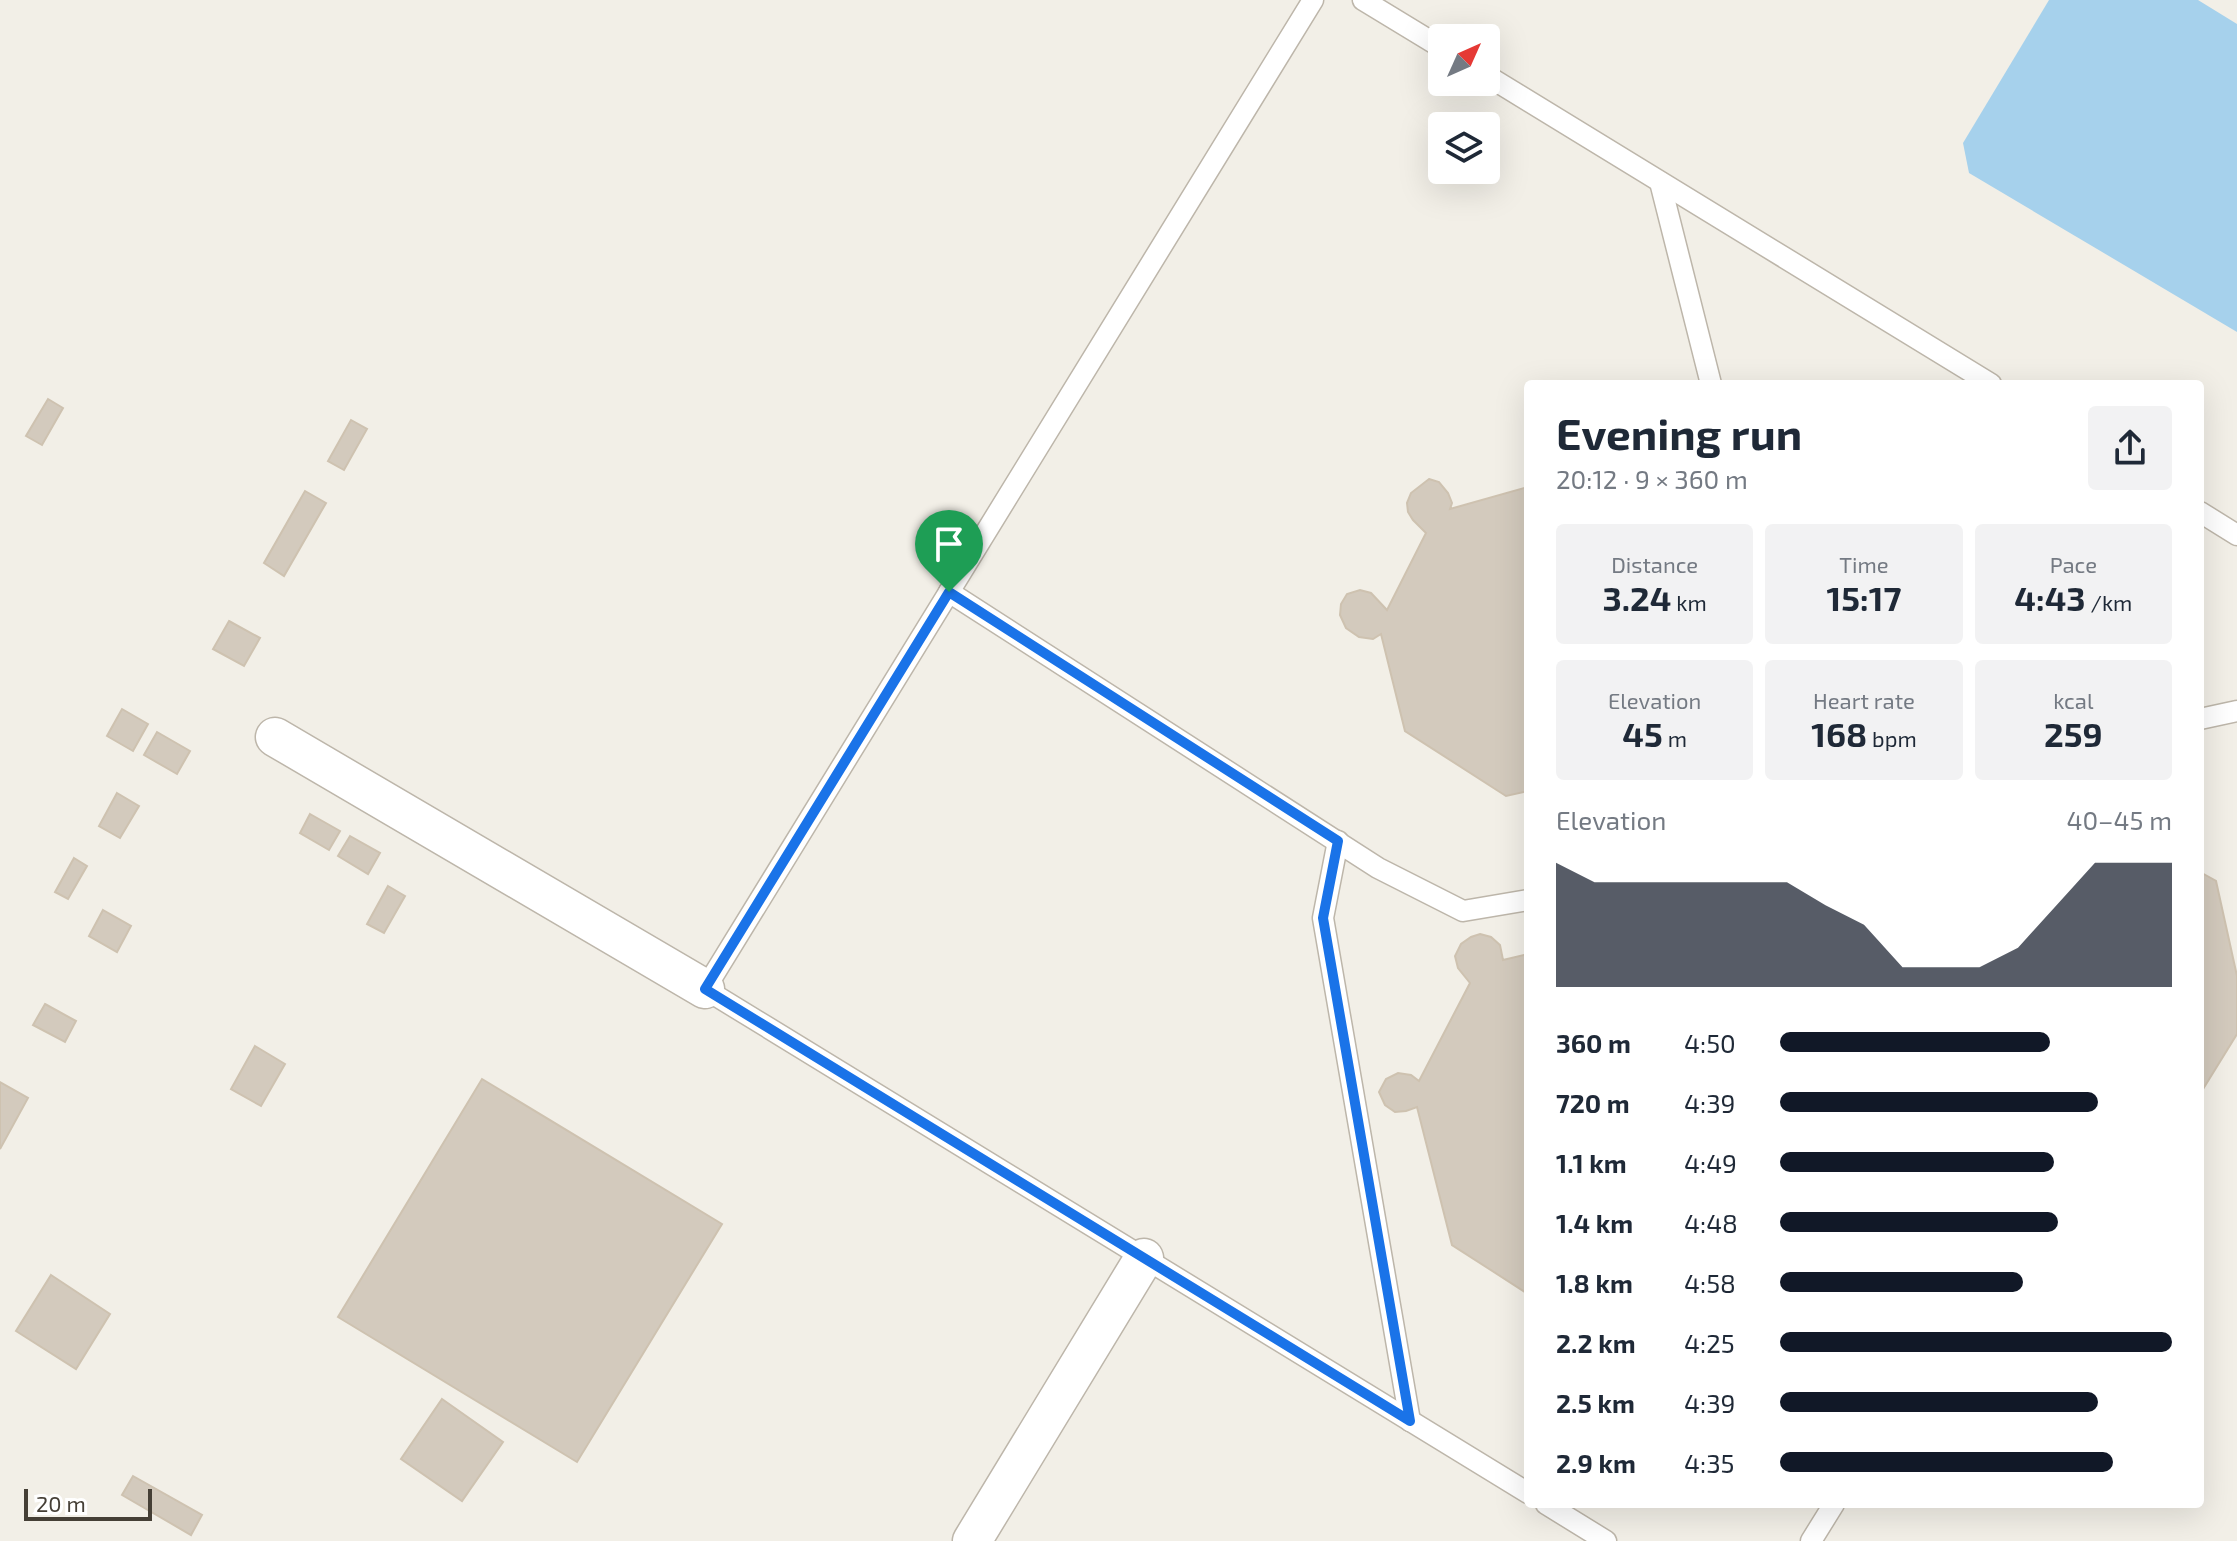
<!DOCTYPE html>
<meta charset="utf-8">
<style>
:root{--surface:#fff;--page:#f2f2f3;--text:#1f2937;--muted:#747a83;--accent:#111827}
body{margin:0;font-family:"Exo 2",sans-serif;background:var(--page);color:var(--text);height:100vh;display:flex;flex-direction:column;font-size:30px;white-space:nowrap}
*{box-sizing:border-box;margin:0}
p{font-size:26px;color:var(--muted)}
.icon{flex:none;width:44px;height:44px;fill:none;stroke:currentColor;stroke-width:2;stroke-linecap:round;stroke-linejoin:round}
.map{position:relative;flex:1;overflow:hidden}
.side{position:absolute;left:1524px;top:380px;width:680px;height:1128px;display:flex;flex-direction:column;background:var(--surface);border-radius:8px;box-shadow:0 8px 32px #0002}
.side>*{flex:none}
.needle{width:52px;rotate:45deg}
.tools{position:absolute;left:1428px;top:24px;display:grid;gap:16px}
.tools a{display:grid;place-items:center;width:72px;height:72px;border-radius:8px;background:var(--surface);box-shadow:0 8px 32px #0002;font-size:40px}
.scale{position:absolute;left:24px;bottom:20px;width:128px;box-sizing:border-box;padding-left:8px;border:4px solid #453f36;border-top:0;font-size:22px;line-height:28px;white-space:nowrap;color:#453f36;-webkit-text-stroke:6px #fff;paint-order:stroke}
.pin{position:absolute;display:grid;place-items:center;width:68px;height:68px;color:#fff;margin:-82px -34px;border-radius:50% 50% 50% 0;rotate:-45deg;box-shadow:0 0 8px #0007}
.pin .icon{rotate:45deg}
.round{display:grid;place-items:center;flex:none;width:84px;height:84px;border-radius:8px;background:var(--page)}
.summary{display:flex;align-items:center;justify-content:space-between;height:136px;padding:0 32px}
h1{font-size:44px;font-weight:700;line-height:60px}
.metrics{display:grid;grid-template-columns:repeat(3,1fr);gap:12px;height:136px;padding:8px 32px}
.metrics div{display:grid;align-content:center;border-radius:8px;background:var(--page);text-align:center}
.metrics b{font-size:34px;font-weight:700}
.metrics small{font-size:22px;font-weight:400}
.metrics p{font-size:22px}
.chart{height:224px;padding:16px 32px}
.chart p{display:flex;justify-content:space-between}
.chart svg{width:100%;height:144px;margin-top:8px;fill:var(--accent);opacity:.7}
ul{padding:0 32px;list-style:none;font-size:26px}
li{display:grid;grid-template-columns:128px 96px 1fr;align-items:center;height:60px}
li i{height:20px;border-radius:10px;background:var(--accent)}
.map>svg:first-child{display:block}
.water{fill:#a6d1ec}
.building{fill:#d3cabd;stroke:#cec2b0;stroke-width:2}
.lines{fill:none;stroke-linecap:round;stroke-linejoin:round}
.lane-casing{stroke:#bdb6aa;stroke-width:23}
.street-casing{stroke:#bdb6aa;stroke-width:41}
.lane{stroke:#fff;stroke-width:20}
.street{stroke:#fff;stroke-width:38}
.route-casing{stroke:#fff;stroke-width:16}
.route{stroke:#1a73e8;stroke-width:10}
</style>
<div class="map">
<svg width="2237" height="1541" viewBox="0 0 2237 1541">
<rect width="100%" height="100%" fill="#f2efe7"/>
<polygon class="water" points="2049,0 2198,0 2237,24 2237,332 1969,173 1963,143"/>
<g class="building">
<polygon points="48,399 63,408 42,445 26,436"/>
<polygon points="351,420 367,429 344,470 328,461"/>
<polygon points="1429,479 1439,482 1448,493 1452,503 1450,509 1528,487 1528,791 1506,796 1405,731 1381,634 1373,639 1359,637 1346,628 1340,615 1341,604 1347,594 1360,590 1371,593 1387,610 1426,533 1413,520 1408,512 1407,503 1411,493"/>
<polygon points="305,491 326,503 284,576 264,563"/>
<polygon points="229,621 260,638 244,666 213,649"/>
<polygon points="122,709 148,724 133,751 107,736"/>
<polygon points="157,732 190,751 177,774 144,755"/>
<polygon points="117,793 139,806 120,838 99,826"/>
<polygon points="310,814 340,831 329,850 300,833"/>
<polygon points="350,836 380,853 368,874 338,856"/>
<polygon points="74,858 87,866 68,899 55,892"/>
<polygon points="2200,872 2216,881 2237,976 2237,1034 2200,1094"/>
<polygon points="388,886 405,896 384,933 367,924"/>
<polygon points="103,910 131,926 117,952 89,936"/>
<polygon points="1480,934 1491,937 1500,945 1503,960 1528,954 1528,1294 1452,1245 1417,1107 1406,1111 1395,1112 1385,1105 1379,1092 1386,1079 1398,1073 1411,1075 1419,1081 1470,983 1458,968 1455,956 1461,944 1471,937"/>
<polygon points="45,1004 76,1021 65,1042 33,1025"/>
<polygon points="255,1046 285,1064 261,1106 231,1089"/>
<polygon points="482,1079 722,1224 577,1462 338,1317"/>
<polygon points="0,1082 28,1098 0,1149"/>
<polygon points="51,1275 110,1314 76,1369 16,1331"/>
<polygon points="442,1399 503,1442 462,1501 401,1459"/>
<polygon points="133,1476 202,1515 191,1535 122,1495"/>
</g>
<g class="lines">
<defs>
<g id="lane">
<polyline points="1313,0 705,989 1528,1493"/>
<polyline points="1363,0 1442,48"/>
<polyline points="1486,75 1991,384"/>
<polyline points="1660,182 1711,384"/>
<polyline points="2200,512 2237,535"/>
<polyline points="949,592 1378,868 1463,911 1528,900"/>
<polyline points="2200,719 2237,711"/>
<polyline points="1338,841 1323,918 1410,1421"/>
<polyline points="1546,1504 1606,1541"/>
<polyline points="1811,1541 1834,1504"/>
</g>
<g id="street">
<polyline points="275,737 705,989"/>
<polyline points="972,1541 1144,1258"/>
</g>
</defs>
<use href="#lane" class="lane-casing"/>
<use href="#street" class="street-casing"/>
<use href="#lane" class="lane"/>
<use href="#street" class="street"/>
</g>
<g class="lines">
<defs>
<polygon id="route" points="949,592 1338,841 1323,918 1410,1421 705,989"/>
</defs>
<use href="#route" class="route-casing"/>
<use href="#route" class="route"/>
</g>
</svg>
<div class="tools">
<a><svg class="needle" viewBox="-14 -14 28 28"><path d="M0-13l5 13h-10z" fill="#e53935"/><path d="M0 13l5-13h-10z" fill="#747a83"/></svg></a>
<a><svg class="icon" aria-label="layers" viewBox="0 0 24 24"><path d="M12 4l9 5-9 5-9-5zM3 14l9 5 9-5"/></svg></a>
</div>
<div class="scale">20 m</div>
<div class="pin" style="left:949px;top:592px;background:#1e9e55"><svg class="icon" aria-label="arrive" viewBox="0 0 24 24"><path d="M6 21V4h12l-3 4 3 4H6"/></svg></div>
<section class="side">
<div class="summary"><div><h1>Evening run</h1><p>20:12 · 9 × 360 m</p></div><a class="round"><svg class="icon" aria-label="share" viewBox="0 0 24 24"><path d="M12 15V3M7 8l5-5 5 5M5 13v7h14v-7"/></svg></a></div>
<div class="metrics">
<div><p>Distance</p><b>3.24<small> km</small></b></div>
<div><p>Time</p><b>15:17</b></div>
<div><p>Pace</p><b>4:43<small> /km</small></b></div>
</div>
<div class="metrics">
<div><p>Elevation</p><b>45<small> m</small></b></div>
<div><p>Heart rate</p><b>168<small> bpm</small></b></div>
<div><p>kcal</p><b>259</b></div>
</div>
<div class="chart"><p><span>Elevation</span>40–45 m</p>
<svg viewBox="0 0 160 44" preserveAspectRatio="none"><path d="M0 44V6L10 12L20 12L30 12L40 12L50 12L60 12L70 19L80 25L90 38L100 38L110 38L120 32L130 19L140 6L150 6L160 6V44z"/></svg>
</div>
<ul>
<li><b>360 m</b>4:50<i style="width:69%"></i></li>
<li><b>720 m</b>4:39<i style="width:81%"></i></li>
<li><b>1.1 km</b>4:49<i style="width:70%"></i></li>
<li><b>1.4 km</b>4:48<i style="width:71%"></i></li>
<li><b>1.8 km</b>4:58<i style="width:62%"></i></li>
<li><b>2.2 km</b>4:25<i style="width:100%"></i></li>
<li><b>2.5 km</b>4:39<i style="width:81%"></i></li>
<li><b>2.9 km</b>4:35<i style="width:85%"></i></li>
</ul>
</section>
</div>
